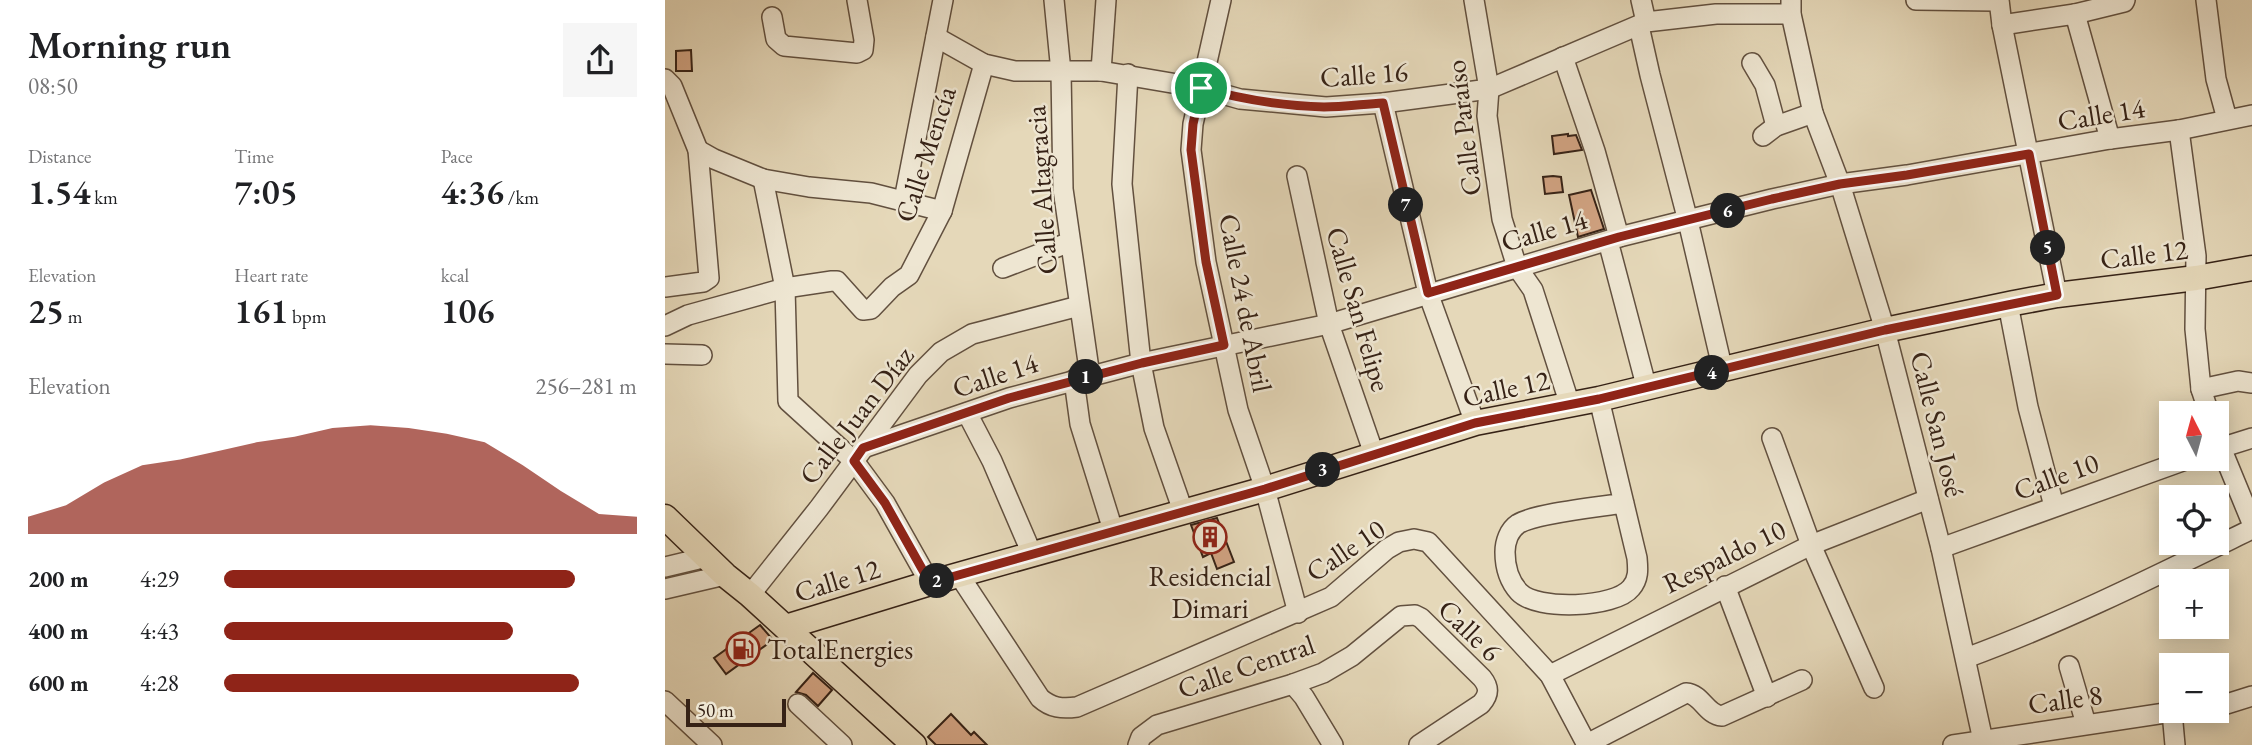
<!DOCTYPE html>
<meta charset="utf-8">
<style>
:root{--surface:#fff;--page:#f6f6f6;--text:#202124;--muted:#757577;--accent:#8f2418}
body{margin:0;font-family:"EB Garamond",serif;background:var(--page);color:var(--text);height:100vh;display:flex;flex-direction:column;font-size:26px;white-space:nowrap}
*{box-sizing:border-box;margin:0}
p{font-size:23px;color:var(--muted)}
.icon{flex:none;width:38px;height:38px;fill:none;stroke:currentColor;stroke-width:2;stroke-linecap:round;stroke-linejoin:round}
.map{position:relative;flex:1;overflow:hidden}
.drawer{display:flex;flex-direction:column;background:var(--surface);width:665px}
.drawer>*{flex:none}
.needle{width:46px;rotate:354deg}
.controls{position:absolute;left:1494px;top:401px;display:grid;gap:14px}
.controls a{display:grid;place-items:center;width:70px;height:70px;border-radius:0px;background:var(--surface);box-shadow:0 4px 18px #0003;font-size:35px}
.scale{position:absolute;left:21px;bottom:18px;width:100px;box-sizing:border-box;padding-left:7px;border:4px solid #362216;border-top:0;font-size:19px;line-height:24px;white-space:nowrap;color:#362216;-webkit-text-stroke:5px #eee6d2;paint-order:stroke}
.pin{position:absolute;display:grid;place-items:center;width:60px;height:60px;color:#fff;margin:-30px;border:4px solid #fff;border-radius:50%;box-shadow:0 2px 7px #0007}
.km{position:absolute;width:35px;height:35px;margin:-18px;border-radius:50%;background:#222;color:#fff;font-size:19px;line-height:35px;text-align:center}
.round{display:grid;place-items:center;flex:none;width:74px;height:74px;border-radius:0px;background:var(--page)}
.overview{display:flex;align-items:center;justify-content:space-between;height:119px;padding:0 28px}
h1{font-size:38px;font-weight:600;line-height:52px}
.figures{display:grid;grid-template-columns:repeat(3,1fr);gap:10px;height:119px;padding:7px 28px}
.figures div{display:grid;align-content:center}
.figures b{font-size:35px;font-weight:600}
.figures small{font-size:19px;font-weight:400}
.figures p{font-size:19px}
.chart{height:196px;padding:14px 28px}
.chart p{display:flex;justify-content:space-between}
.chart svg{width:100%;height:126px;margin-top:7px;fill:var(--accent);opacity:.7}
ul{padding:0 28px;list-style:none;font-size:23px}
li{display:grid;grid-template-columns:112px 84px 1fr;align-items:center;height:52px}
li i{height:18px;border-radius:9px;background:var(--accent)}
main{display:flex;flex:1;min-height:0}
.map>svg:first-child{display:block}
.building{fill:#d2a483;stroke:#362216;stroke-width:2}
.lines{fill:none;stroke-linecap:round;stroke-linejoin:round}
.minor-casing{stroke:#62503f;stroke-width:22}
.major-casing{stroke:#362216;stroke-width:27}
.minor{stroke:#eee6d2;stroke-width:19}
.major{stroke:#e5d8b9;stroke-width:24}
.route-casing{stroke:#fff;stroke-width:14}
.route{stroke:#8f2418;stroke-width:9}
.labels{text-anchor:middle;stroke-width:5;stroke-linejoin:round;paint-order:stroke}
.street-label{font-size:28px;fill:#362216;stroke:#eee6d2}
.poi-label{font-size:28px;fill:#362216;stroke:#eee6d2}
</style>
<main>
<section class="drawer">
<div class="overview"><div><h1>Morning run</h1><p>08:50</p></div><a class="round"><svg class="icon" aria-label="share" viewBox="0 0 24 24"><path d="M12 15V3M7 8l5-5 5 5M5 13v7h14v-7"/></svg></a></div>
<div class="figures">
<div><p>Distance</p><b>1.54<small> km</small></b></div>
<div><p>Time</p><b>7:05</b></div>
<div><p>Pace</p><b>4:36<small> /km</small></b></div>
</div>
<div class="figures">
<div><p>Elevation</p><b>25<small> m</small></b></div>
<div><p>Heart rate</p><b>161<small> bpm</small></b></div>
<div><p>kcal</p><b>106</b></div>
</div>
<div class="chart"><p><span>Elevation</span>256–281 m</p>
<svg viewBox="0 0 160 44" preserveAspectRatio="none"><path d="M0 44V38L10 34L20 26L30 20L40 18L50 15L60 12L70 10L80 7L90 6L100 7L110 9L120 12L130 20L140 29L150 37L160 38V44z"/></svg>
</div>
<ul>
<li><b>200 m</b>4:29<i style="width:85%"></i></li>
<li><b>400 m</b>4:43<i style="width:70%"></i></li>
<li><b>600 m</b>4:28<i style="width:86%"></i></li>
</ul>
</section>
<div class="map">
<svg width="1587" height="745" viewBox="0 0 1587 745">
<rect width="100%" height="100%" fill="#e5d8b9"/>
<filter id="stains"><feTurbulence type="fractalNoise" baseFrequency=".00286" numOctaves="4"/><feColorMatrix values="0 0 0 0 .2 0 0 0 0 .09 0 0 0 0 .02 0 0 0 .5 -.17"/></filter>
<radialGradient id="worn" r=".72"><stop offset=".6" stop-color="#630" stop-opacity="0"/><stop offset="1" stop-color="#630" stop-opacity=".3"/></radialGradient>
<g class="building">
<polygon points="26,50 27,71 11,71 11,51"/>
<polygon points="903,134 903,136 911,135 917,150 889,154 887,136"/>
<polygon points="888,176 896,177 898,192 880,194 878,177"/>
<polygon points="926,190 939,229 913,237 904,195"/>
<polygon points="552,518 569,562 552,569 546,553 538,557 526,525"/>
<polygon points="95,625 108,640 61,674 49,658"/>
<polygon points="148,673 167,690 153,706 141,695 131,692"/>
<polygon points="286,714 306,735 309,732 322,745 271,745 263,737"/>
</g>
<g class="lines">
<defs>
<g id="minor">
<polyline points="389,0 396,72 398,189 425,376"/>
<polyline points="556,0 528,124 526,150 541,262 573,410 600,489 633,613"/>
<polyline points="809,0 824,89 822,116 837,219 852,267 868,290 905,405"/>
<polyline points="976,0 981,22"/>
<polyline points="1126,0 1126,14 1148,113 1175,184 1220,330 1276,548 1319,745"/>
<polyline points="1251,0 1329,1 1334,4"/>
<polyline points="1334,0 1337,25 1392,295"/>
<polyline points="1541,0 1551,79 1562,119"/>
<polyline points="1410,14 1445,139"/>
<polyline points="107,17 111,39 119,46 192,53 198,50 199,40 192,0"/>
<polyline points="1337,25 1410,14 1459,2 1460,0"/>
<polyline points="974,26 985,75 1023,221 1058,371"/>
<polyline points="271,37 319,64 350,71 436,71 536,88 575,99 661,107 718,103 824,89 981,22 1051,14 1126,14"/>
<polyline points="898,57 930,151 954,237"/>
<polyline points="1087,63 1100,85 1111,126"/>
<polyline points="436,71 441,0"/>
<polyline points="463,74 457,184 476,363 489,428 518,511"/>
<polyline points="0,79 7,86 33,150 44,278 38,282 0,287"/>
<polyline points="718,103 763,293 810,423"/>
<polyline points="1514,130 1531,256 1530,329 1536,389 1544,413"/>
<polyline points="1098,136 1111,126 1148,113"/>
<polyline points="33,150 49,159 98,179 144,187 206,193 277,211"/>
<polyline points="632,176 664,324 709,454"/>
<polyline points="98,179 120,288 123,401 189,461 220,503 265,583"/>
<polyline points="239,200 278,0"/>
<polyline points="943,241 982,389"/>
<polyline points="338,268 405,242"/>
<polyline points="1343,304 1363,407 1389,506"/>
<polyline points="0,326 23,315 120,288 167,281 172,281 198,310 206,309 227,287 244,275 277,211 319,64"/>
<polyline points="0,354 37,355"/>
<polyline points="409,380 415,424 448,530"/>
<polyline points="1536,389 1573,381 1587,383"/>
<path d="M934,399L972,558C973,569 974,579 966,588C950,608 872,611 854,592C844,581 840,567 840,552C840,542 844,530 853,524C871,513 935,507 959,503"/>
<polyline points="302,413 327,461 367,554"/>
<polyline points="1107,438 1146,545 1209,688"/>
<polyline points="1552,438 1587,523"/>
<polyline points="198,448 344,398 476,363 664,324 954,237 1107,199 1175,184 1242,175 1445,139 1514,130 1587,115"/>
<polyline points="1552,449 1587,438"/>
<polyline points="1276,548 1526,458"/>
<polyline points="0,567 42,557"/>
<path d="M294,575L375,698C386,708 397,709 412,707L666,597L722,549L734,542L749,539L763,542L885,675L922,745"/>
<polyline points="1060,586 1102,697"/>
<polyline points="0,589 60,575"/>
<polyline points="85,595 154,508 253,375 276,352 307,334 414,306"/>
<path d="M1301,658C1399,622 1493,575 1587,529"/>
<polyline points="1404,666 1421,724"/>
<polyline points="885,675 1146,545 1263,499"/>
<polyline points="628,684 639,697 668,745"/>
<polyline points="0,701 47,745"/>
<polyline points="133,704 177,745"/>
<polyline points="1552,707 1587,696"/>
<polyline points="1507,712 1510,745"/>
<path d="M922,744L1021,693C1037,694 1041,715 1057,716L1137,680"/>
<path d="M473,745L476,737L492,725L628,684L658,673L687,656L736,616L750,615L756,618L817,678C825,688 824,695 816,704L754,745"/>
<polyline points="1288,745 1520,710"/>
</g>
<g id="major">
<polyline points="0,517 60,575 85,595 249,745"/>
<polyline points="121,627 265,583 600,489 810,423 934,399 1220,330 1349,303 1392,295 1531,278 1587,268"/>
</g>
</defs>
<use href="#minor" class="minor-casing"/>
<use href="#major" class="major-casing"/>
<use href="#minor" class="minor"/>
<use href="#major" class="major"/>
</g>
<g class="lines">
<defs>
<path id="route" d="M536,88C576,99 617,106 659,107C678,107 699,104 718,103L763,293L954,237L1107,199L1175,184L1242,175L1364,154L1392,295L1220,330L934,399L810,423L600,489L265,583L220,503L189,461L198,448L344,398L477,363L559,345L541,262L526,150L528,124Z"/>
</defs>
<use href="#route" class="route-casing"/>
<use href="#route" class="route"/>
</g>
<defs>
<symbol id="building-ring" viewBox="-11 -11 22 22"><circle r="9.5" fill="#eee6d2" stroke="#8f2418" stroke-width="1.5"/><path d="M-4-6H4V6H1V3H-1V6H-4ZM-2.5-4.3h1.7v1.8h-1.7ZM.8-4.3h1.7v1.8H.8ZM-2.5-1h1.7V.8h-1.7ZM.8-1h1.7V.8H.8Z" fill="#8f2418"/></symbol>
<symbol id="fuel-ring" viewBox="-11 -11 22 22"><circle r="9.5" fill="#eee6d2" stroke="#8f2418" stroke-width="1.5"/><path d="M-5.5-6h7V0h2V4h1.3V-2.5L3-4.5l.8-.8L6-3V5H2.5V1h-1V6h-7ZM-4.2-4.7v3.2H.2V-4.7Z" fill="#8f2418"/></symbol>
</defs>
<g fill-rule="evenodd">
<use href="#building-ring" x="526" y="518" width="38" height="38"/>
<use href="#fuel-ring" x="59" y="630" width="38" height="38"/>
</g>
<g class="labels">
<g class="street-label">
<text transform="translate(699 74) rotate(-4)" y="10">Calle 16</text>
<text transform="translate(1436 114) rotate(-9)" y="10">Calle 14</text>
<text transform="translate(798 128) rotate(-97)" y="10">Calle Paraíso</text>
<text transform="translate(260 154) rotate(-72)" y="10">Calle Mencía</text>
<text transform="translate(376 190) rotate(-94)" y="10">Calle Altagracia</text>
<text transform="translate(879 230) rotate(-16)" y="10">Calle 14</text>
<text transform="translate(1479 254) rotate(-7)" y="10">Calle 12</text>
<text transform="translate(581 303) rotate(79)" y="10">Calle 24 de Abril</text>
<text transform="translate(694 309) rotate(74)" y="10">Calle San Felipe</text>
<text transform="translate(330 375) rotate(-18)" y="10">Calle 14</text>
<text transform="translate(841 388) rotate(-12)" y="10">Calle 12</text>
<text transform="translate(191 415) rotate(-52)" y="10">Calle Juan Díaz</text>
<text transform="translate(1273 424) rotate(76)" y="10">Calle San José</text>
<text transform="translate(1391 476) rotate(-20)" y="10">Calle 10</text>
<text transform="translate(680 550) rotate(-34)" y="10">Calle 10</text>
<text transform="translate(1059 556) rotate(-26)" y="10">Respaldo 10</text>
<text transform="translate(172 580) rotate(-17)" y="10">Calle 12</text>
<text transform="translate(805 630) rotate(44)" y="10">Calle 6</text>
<text transform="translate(581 666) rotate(-19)" y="10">Calle Central</text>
<text transform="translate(1400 699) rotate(-8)" y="10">Calle 8</text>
</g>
<g class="poi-label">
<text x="545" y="586">Residencial<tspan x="545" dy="32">Dimari</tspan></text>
<text x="102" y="659" text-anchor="start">TotalEnergies</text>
</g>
</g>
<rect width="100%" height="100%" filter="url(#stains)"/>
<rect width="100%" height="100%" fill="url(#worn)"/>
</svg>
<div class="controls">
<a><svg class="needle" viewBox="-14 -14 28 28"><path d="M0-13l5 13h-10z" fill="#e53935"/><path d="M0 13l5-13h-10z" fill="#757577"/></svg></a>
<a><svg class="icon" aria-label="locate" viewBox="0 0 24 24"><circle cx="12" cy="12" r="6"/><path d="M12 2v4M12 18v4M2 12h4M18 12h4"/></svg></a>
<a>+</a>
<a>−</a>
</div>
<div class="scale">50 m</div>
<div class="pin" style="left:536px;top:88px;background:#1e9e55"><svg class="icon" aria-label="arrive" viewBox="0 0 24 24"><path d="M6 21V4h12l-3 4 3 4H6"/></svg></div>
<b class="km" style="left:421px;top:377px">1</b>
<b class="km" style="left:272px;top:581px">2</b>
<b class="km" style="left:658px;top:470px">3</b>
<b class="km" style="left:1047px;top:373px">4</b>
<b class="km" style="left:1383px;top:248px">5</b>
<b class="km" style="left:1063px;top:211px">6</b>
<b class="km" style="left:741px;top:205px">7</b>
</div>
</main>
